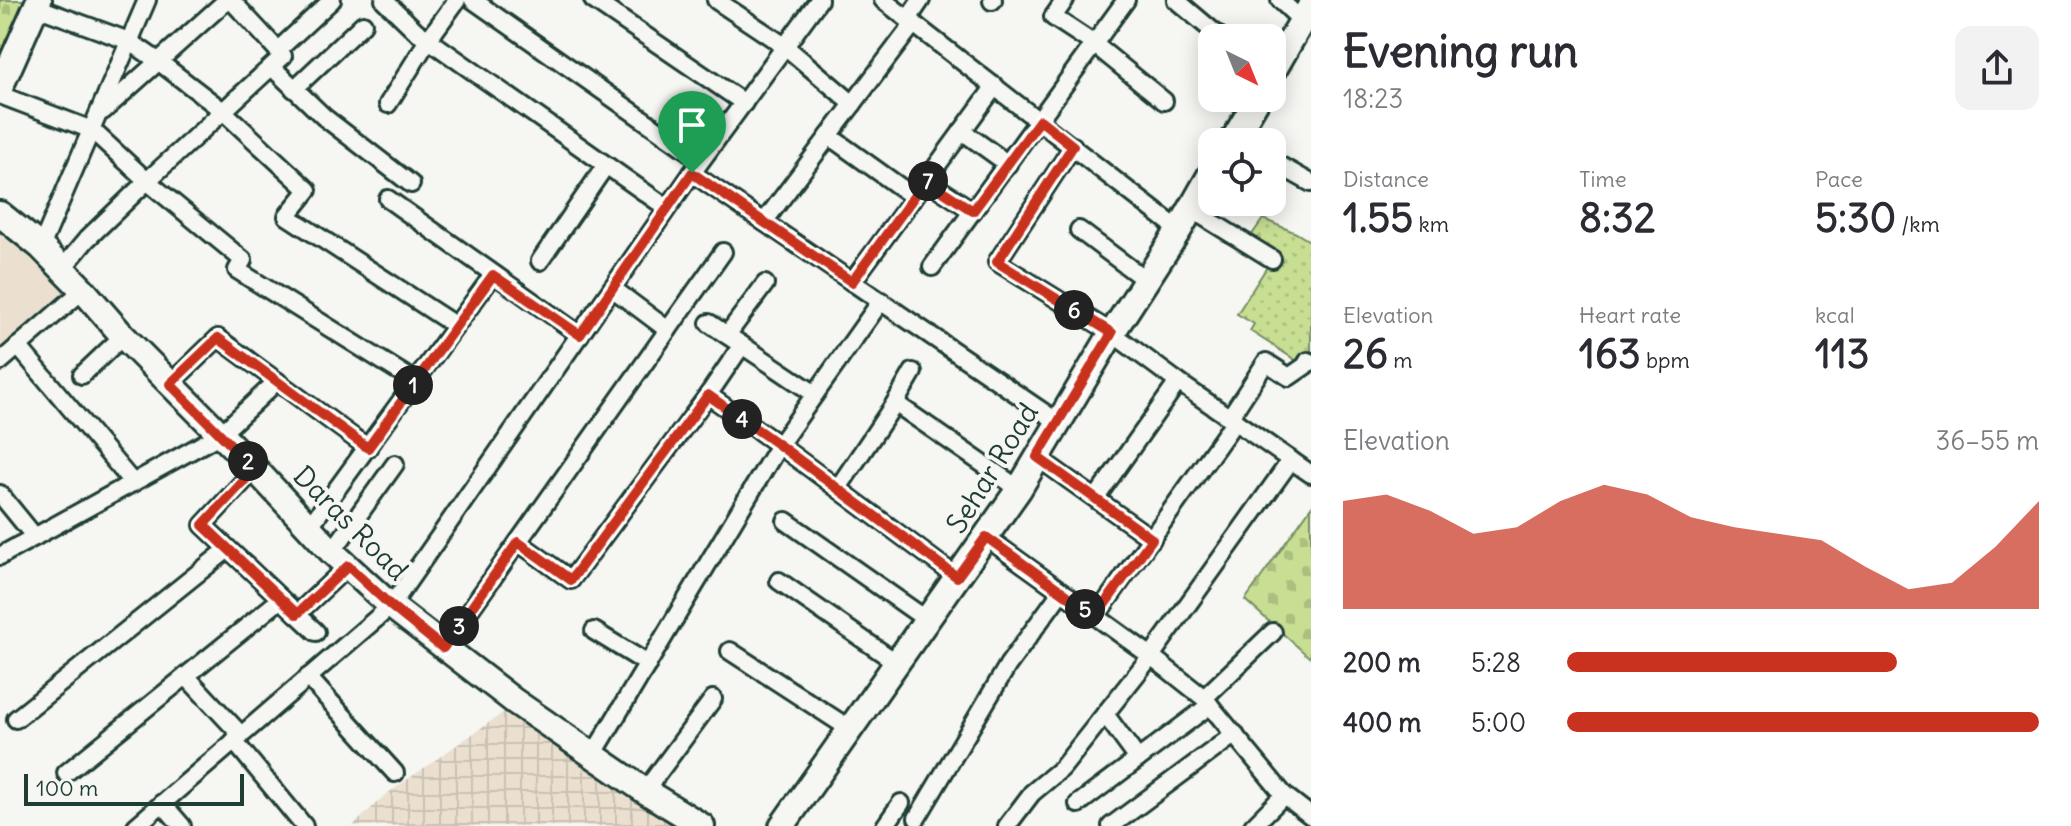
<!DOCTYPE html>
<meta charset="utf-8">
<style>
:root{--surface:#fff;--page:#f2f2f3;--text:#2b2b33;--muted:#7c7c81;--accent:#c8321e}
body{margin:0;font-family:Delius,sans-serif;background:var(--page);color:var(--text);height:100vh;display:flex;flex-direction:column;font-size:30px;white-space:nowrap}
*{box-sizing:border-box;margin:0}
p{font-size:26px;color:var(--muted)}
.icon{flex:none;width:44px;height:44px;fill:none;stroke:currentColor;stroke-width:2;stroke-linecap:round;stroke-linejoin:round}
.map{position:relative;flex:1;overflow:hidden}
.drawer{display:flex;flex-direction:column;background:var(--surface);width:760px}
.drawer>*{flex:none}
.needle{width:52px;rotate:137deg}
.fabs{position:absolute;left:1198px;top:24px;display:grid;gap:16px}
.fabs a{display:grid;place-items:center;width:88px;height:88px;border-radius:16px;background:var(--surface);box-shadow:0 4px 20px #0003;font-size:40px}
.scale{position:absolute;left:24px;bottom:20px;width:220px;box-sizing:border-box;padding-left:8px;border:4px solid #1f3d34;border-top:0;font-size:22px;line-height:28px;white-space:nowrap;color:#1f3d34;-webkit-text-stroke:6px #f6f6f2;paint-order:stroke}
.pin{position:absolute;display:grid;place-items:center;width:68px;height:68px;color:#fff;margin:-82px -34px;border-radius:50% 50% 50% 0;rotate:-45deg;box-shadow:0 0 8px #0007}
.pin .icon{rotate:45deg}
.km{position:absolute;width:40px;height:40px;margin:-20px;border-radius:50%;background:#222;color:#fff;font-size:22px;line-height:40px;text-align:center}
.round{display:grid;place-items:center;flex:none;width:84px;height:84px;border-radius:16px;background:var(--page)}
.head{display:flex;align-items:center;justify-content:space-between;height:136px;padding:0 32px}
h1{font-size:44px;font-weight:700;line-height:60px}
.figures{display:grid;grid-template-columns:repeat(3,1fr);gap:12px;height:136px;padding:8px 32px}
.figures div{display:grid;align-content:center}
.figures b{font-size:40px;font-weight:700}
.figures small{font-size:22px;font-weight:400}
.figures p{font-size:22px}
.chart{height:224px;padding:16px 32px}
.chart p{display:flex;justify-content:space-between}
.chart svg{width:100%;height:144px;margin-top:8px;fill:var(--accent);opacity:.7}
ul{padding:0 32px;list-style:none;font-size:26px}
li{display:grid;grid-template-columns:128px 96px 1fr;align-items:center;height:60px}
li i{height:20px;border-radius:10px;background:var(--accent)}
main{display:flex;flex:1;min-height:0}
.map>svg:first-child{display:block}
.built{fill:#ebe0d0}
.industrial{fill:url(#industrial-grid)}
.cemetery{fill:url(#cemetery-stones);stroke:#748e64;stroke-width:2}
.park{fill:url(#park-dots);stroke:#748e64;stroke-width:2}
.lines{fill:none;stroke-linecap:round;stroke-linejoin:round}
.street-casing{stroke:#1f3d34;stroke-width:22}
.secondary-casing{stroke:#1f3d34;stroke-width:30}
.street{stroke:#f6f6f2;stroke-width:16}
.secondary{stroke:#f6f6f2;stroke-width:24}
.route-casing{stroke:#fff;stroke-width:16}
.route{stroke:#c8321e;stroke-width:10}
.labels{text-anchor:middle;stroke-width:8;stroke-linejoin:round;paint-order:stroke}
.street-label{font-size:28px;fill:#1f3d34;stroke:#f6f6f2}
</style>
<main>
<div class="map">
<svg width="1311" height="826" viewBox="0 0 1311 826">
<defs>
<pattern id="industrial-grid" width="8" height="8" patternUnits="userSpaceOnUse" patternTransform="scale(2)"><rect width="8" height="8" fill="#ebe0d0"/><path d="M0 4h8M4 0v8" fill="none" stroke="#c9c1b3"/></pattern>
<pattern id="cemetery-stones" width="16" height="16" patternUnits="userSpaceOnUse" patternTransform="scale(2)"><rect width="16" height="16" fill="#c8de93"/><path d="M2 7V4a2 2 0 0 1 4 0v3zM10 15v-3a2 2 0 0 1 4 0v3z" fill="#abbf7f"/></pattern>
<pattern id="park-dots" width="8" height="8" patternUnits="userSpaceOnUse" patternTransform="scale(2)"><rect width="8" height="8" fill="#c8de93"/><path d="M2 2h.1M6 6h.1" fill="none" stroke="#abbf7f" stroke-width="1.8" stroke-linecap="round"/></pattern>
</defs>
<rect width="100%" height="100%" fill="#f6f6f2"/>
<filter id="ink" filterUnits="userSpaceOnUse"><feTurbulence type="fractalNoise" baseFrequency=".0125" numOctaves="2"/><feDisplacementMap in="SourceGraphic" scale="16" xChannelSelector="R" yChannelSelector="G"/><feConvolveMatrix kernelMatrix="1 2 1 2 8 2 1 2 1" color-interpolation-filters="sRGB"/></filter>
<g filter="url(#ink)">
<polygon class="built" points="0,231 68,293 0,354"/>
<polygon class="industrial" points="514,705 698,826 353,826 384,796"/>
<g class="cemetery">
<polygon points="0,0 35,0 0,82"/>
<polygon points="1311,507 1311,655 1309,657 1245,600"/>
</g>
<polygon class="park" points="1263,219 1296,233 1311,242 1311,356 1305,366 1250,331 1254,324 1237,314 1272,259 1246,243"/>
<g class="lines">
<defs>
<g id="street">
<polyline points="384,0 416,31 667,208"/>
<polyline points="473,0 701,160"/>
<polyline points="593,0 744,103"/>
<polyline points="716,0 786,47 853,104"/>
<polyline points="883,0 1179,230"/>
<polyline points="1065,0 1053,17 1094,44 1164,101"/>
<polyline points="1176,0 1221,38"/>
<polyline points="1280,0 1302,21"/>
<polyline points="992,1 993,0"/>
<polyline points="36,7 129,41 158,61 223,111 308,190 287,216 456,326"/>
<polyline points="908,19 921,0"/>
<polyline points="278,50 332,0"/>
<polyline points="272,67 324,117 411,184"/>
<polyline points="294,89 363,24"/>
<polyline points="0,95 92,130 147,181 243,260 237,270 416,382"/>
<polyline points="388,104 428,40 457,0"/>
<polyline points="103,111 227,0"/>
<polyline points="962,131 1008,164"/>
<polyline points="829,136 914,197"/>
<polyline points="1073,146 997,262 1112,333 1178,382 1311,474"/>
<polyline points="1272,161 1311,183"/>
<polyline points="692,173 1058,422"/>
<polyline points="926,180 973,211"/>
<polyline points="388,199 580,335"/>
<polyline points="1191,209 1272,259"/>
<polyline points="764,222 914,23"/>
<polyline points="1079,230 1147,281"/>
<polyline points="41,247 147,0"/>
<polyline points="540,261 606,165"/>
<polyline points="932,267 1126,0"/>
<polyline points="62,269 87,239 147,181 283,56 231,0"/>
<polyline points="852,282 995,86"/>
<polyline points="612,288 668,330"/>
<polyline points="709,323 815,394"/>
<polyline points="727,335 765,284"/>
<polyline points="18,346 133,483"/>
<polyline points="0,362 83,290"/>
<polyline points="82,375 123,336"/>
<polyline points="170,384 218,338 368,448"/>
<polyline points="708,395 779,445 957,577"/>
<polyline points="895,403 1019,489"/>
<polyline points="1230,417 1266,362 1289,377 1305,366 1308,361 1311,362"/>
<polyline points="1037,457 1152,539"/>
<polyline points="255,469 203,525 316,632"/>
<polyline points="838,488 895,403 913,372"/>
<polyline points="0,494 35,537"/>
<polyline points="1096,498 1178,382"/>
<polyline points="786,521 927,620"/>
<polyline points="309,527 493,275"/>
<polyline points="986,537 1151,656 1204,698 1284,795 1311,816"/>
<polyline points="518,542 723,252"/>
<polyline points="332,552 395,464"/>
<polyline points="0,556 221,434 277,381"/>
<polyline points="779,581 897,663"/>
<polyline points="297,614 348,566"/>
<polyline points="1096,616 1235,421"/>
<polyline points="594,631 648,664"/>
<polyline points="443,648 518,542 571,580 708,395 742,345"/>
<polyline points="730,651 850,729"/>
<polyline points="186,676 241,735"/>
<polyline points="308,677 395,773"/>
<polyline points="1204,698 1273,632"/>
<polyline points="1105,714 1138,759"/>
<polyline points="16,719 228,549"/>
<polyline points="234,741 304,826"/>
<polyline points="593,755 779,445 881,301"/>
<polyline points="66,773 281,599"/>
<polyline points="645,791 713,699"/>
<polyline points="162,803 182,826"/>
<polyline points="1078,804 1210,705"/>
<polyline points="917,818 1008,665 1061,592"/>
<polyline points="136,826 391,606 692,173 819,0"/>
<polyline points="885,826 901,803"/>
<polyline points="1007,826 1032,793 1062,768 1151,656 1291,460"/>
<polyline points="1111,826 1235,734"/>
<polyline points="1253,826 1284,795"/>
</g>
<g id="secondary">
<polyline points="1272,73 1311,5"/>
<polyline points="0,88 39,0"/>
<polyline points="1232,142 1258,98"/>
<polyline points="0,214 41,247 83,290 123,336 255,469 332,552 391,606 514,701 645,791 702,826"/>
<polyline points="782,826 1019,489 1112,333 1179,230 1212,172"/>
</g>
</defs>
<use href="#street" class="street-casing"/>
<use href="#secondary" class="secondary-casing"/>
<use href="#street" class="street"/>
<use href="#secondary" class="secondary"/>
</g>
</g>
<g class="lines" filter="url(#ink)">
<defs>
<polygon id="route" points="1040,120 1073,146 997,262 1112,333 1037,457 1152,539 1096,616 986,537 957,577 779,445 708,395 571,580 518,542 443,648 391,606 348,566 297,614 203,525 255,469 170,384 218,338 368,448 493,275 580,335 692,173 852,282 926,180 973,211"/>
</defs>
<use href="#route" class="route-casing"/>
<use href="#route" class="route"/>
</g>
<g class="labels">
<g class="street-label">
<text transform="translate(992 468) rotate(-58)" y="10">Sehar Road</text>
<text transform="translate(351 523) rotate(45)" y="10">Daras Road</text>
</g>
</g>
</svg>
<div class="fabs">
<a><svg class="needle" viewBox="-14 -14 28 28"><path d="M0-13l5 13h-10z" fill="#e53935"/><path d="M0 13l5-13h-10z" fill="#7c7c81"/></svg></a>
<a><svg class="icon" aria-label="locate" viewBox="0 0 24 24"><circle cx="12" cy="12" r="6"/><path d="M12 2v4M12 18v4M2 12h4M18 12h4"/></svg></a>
</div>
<div class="scale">100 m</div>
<div class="pin" style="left:692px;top:173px;background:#1e9e55"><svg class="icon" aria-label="arrive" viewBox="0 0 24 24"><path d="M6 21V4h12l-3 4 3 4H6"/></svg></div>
<b class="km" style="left:413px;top:385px">1</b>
<b class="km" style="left:248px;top:461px">2</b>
<b class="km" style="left:459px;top:626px">3</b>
<b class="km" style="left:742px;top:419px">4</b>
<b class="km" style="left:1085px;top:609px">5</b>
<b class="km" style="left:1074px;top:310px">6</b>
<b class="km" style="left:928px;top:181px">7</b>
</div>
<section class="drawer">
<div class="head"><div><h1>Evening run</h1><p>18:23</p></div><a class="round"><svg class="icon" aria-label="share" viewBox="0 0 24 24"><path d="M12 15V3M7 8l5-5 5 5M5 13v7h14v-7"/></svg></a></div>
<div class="figures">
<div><p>Distance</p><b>1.55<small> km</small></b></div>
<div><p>Time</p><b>8:32</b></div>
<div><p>Pace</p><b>5:30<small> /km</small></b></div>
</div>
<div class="figures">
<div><p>Elevation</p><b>26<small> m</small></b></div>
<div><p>Heart rate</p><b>163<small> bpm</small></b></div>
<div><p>kcal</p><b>113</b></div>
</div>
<div class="chart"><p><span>Elevation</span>36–55 m</p>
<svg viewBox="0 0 160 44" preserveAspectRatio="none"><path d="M0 44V11L10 9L20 14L30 21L40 19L50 11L60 6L70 9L80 16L90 19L100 21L110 23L120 31L130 38L140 36L150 25L160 11V44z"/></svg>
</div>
<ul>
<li><b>200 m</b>5:28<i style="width:70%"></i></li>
<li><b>400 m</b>5:00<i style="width:100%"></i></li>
</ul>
</section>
</main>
